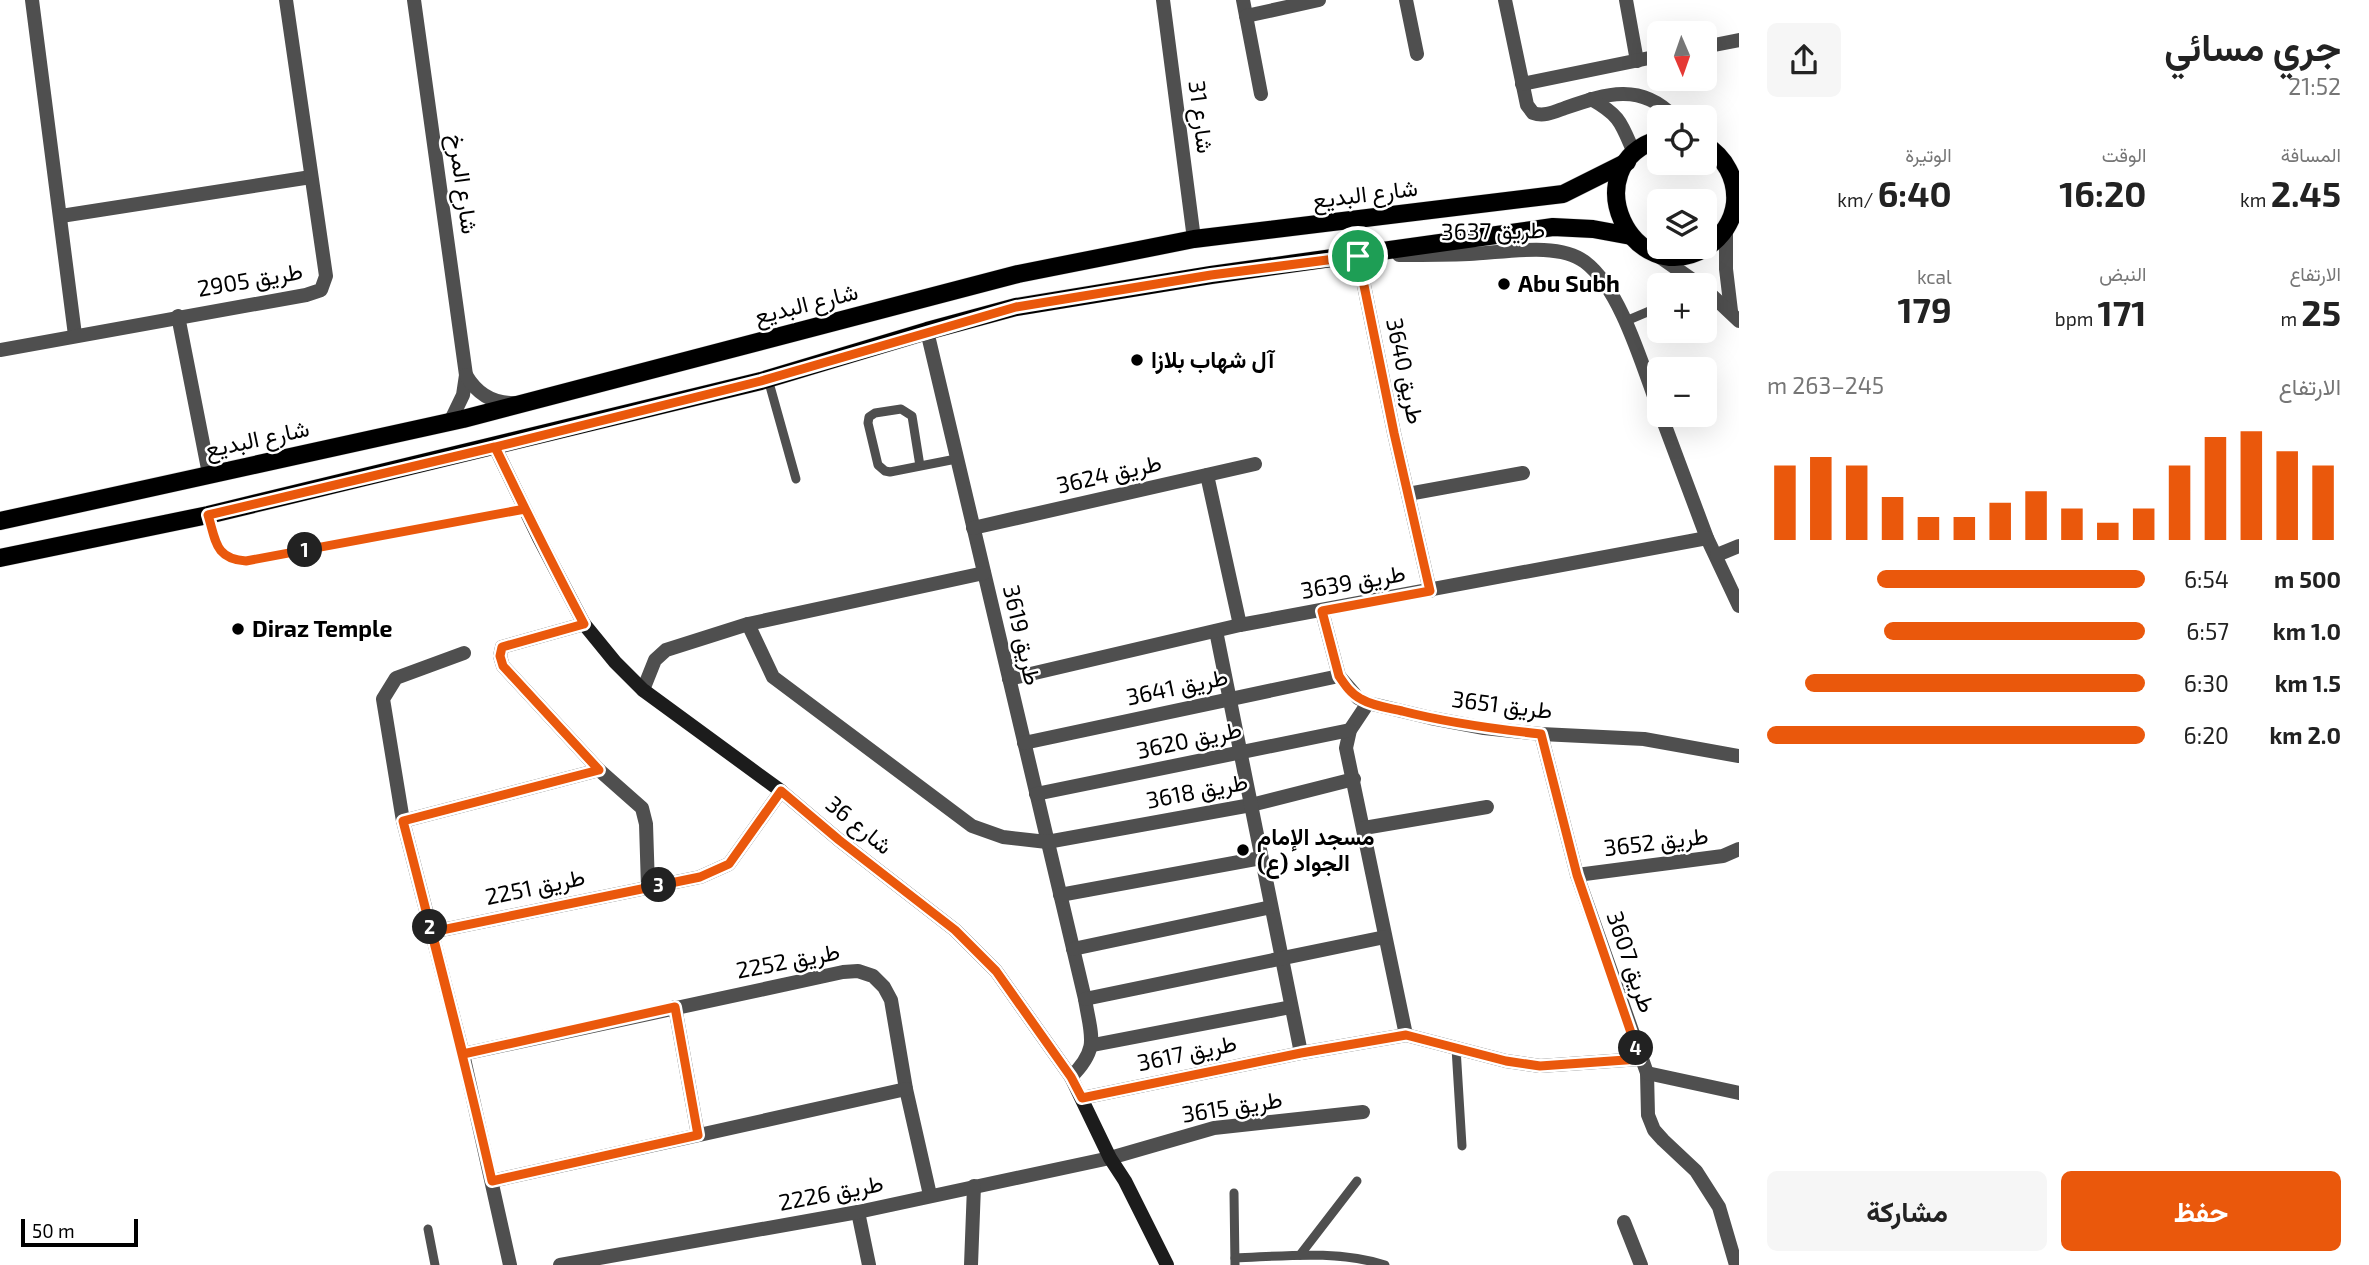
<!DOCTYPE html>
<html lang="ar">
<meta charset="utf-8">
<style>
:root{--surface:#fff;--page:#f6f6f6;--text:#222;--muted:#767676;--accent:#ea580c}
body{margin:0;font-family:"Exo 2",Vazirmatn,sans-serif;background:var(--page);color:var(--text);direction:rtl;height:100vh;display:flex;flex-direction:column;font-size:26px;white-space:nowrap}
*{box-sizing:border-box;margin:0}
p{font-size:23px;color:var(--muted)}
.icon{flex:none;width:38px;height:38px;fill:none;stroke:currentColor;stroke-width:2;stroke-linecap:round;stroke-linejoin:round}
.map{position:relative;flex:1;overflow:hidden;direction:ltr}
.sheet{display:flex;flex-direction:column;background:var(--surface);width:630px}
.sheet>*{flex:none}
.needle{width:46px;rotate:178deg}
.tools{position:absolute;left:1647px;top:21px;display:grid;gap:14px}
.tools a{display:grid;place-items:center;width:70px;height:70px;border-radius:10px;background:var(--surface);box-shadow:0 7px 28px #0002;font-size:35px}
.scale{position:absolute;left:21px;bottom:18px;width:117px;box-sizing:border-box;padding-left:7px;border:4px solid #000;border-top:0;font-size:19px;line-height:24px;white-space:nowrap;color:#000;-webkit-text-stroke:5px #fff;paint-order:stroke}
.pin{position:absolute;display:grid;place-items:center;width:60px;height:60px;color:#fff;margin:-30px;border:4px solid #fff;border-radius:50%;box-shadow:0 2px 7px #0007}
.km{position:absolute;width:35px;height:35px;margin:-18px;border-radius:50%;background:#222;color:#fff;font-size:19px;line-height:35px;text-align:center}
.round{display:grid;place-items:center;flex:none;width:74px;height:74px;border-radius:10px;background:var(--page)}
.head{display:flex;align-items:center;justify-content:space-between;height:119px;padding:0 28px}
h1{font-size:38px;font-weight:700;line-height:52px}
.figures{display:grid;grid-template-columns:repeat(3,1fr);gap:10px;height:119px;padding:7px 28px}
.figures div{display:grid;align-content:center}
.figures b{font-size:35px;font-weight:700}
.figures small{font-size:19px;font-weight:400}
.figures p{font-size:19px}
.chart{height:196px;padding:14px 28px}
.chart p{display:flex;justify-content:space-between}
.chart svg{width:100%;height:126px;margin-top:7px;stroke:var(--accent);stroke-width:6}
.action{display:flex;gap:14px;margin-top:auto;padding:14px 28px}
.action a{flex:1;height:80px;border-radius:10px;background:var(--accent);color:#fff;font-size:28px;font-weight:700;line-height:80px;text-align:center}
.action a+a{background:var(--page);color:var(--text)}
ul{padding:0 28px;list-style:none;font-size:23px}
li{display:grid;grid-template-columns:112px 84px 1fr;align-items:center;height:52px}
li i{height:18px;border-radius:9px;background:var(--accent)}
main{display:flex;flex:1;min-height:0}
.map>svg:first-child{display:block}
.lines{fill:none;stroke-linecap:round;stroke-linejoin:round}
.primary-casing{stroke:#dbdbdb;stroke-width:19}
.lane{stroke:#4f4f4f;stroke-width:9}
.street{stroke:#4f4f4f;stroke-width:14}
.secondary{stroke:#1c1c1c;stroke-width:14}
.primary{stroke:#000;stroke-width:18}
.route-casing{stroke:#fff;stroke-width:14}
.route{stroke:#ea580c;stroke-width:9}
.poi-dot{fill:#000;stroke:#fff;stroke-width:2.5}
.labels{text-anchor:middle;stroke-width:5;stroke-linejoin:round;paint-order:stroke}
.street-label{font-size:23px;fill:#000;stroke:#fff}
.poi-label{font-size:23px;font-weight:bold;fill:#000;stroke:#fff;text-anchor:start}
</style>
<main>
<section class="sheet">
<div class="head"><div><h1>جري مسائي</h1><p>21:52</p></div><a class="round"><svg class="icon" aria-label="share" viewBox="0 0 24 24"><path d="M12 15V3M7 8l5-5 5 5M5 13v7h14v-7"/></svg></a></div>
<div class="figures">
<div><p>المسافة</p><b>2.45<small> km</small></b></div>
<div><p>الوقت</p><b>16:20</b></div>
<div><p>الوتيرة</p><b>6:40<small> /km</small></b></div>
</div>
<div class="figures">
<div><p>الارتفاع</p><b>25<small> m</small></b></div>
<div><p>النبض</p><b>171<small> bpm</small></b></div>
<div><p>kcal</p><b>179</b></div>
</div>
<div class="chart"><p><span>الارتفاع</span>245–263 m</p>
<svg viewBox="0 0 160 44" preserveAspectRatio="none"><path d="M5 44V18M15 44V15M25 44V18M35 44V29M45 44V36M55 44V36M65 44V31M75 44V27M85 44V33M95 44V38M105 44V33M115 44V18M125 44V8M135 44V6M145 44V13M155 44V18"/></svg>
</div>
<ul>
<li><b>500 m</b>6:54<i style="width:71%"></i></li>
<li><b>1.0 km</b>6:57<i style="width:69%"></i></li>
<li><b>1.5 km</b>6:30<i style="width:90%"></i></li>
<li><b>2.0 km</b>6:20<i style="width:100%"></i></li>
</ul>
<div class="action"><a>حفظ</a><a>مشاركة</a></div>
</section>
<div class="map">
<svg width="1739" height="1265" viewBox="0 0 1739 1265">
<rect width="100%" height="100%" fill="#fff"/>
<g class="lines">
<defs>
<g id="primary">
<path d="M1659,139C1573,166 1631,293 1707,247C1722,237 1733,221 1735,203C1737,179 1725,157 1704,144"/>
<polyline points="0,521 463,419 1018,274 1194,239 1563,194 1627,162"/>
<polyline points="0,558 208,515 761,381 927,331 1016,307 1211,275 1553,227 1593,229 1631,236"/>
</g>
</defs>
<use href="#primary" class="primary-casing"/>
<g class="lane">
<polyline points="1626,321 1659,307"/>
<polyline points="768,379 796,479"/>
<polyline points="920,466 912,416 901,409 875,413 869,417 868,423 878,465 885,471 890,472 956,459"/>
<path d="M208,515C216,541 215,559 246,561L525,508"/>
<polyline points="1456,1048 1462,1146"/>
<polyline points="1234,1193 1235,1265"/>
<polyline points="428,1229 435,1265"/>
<polyline points="1300,1255 1357,1181"/>
<path d="M1235,1258C1286,1256 1336,1250 1385,1265"/>
</g>
<g class="street">
<polyline points="32,0 75,335"/>
<polyline points="414,0 466,375 463,395 450,422"/>
<polyline points="1163,0 1194,239"/>
<polyline points="1243,0 1261,94"/>
<polyline points="1406,0 1417,54"/>
<path d="M1505,0L1527,105L1533,113C1544,117 1554,112 1565,108C1606,94 1640,82 1674,117"/>
<polyline points="1626,0 1637,61"/>
<polyline points="1246,16 1319,0"/>
<polyline points="1704,47 1739,40"/>
<polyline points="1522,84 1659,56"/>
<path d="M1591,99C1621,116 1621,123 1634,153"/>
<polyline points="61,216 311,177"/>
<polyline points="1726,228 1726,269 1731,311"/>
<path d="M1399,255C1423,255 1446,255 1469,254C1502,253 1558,241 1585,262C1621,289 1643,368 1659,410"/>
<polyline points="1657,255 1700,285"/>
<polyline points="1368,256 1358,256 1394,433 1430,591"/>
<polyline points="1704,288 1739,321"/>
<polyline points="178,316 209,474"/>
<path d="M927,331L1085,999C1091,1036 1100,1048 1071,1077"/>
<polyline points="0,350 306,295 321,290 326,276 286,0"/>
<path d="M466,375C477,394 494,404 516,403"/>
<polyline points="1661,415 1707,538 1739,606"/>
<polyline points="1207,475 1240,625"/>
<polyline points="1408,494 1523,473"/>
<polyline points="973,528 1255,464"/>
<polyline points="1717,555 1739,546"/>
<polyline points="1322,611 1339,676 1358,698 1368,703 1431,718 1484,728 1541,734 1644,739 1739,756"/>
<polyline points="584,624 502,647 500,656 503,666 599,770 642,808 646,824 648,887"/>
<polyline points="748,624 773,677 972,826 1003,837 1047,842 1251,805 1354,779"/>
<polyline points="1216,631 1301,1053"/>
<polyline points="464,653 396,678 383,699 403,821 463,1054 510,1265"/>
<polyline points="1009,679 1240,625 1707,538"/>
<polyline points="643,690 655,660 666,650 748,624 984,573"/>
<polyline points="1368,703 1350,730 1346,748 1406,1035"/>
<polyline points="1541,734 1577,875 1647,1073 1648,1115 1654,1130 1663,1140 1696,1171 1719,1207 1736,1265"/>
<polyline points="1024,743 1339,676"/>
<polyline points="1036,794 1350,730"/>
<polyline points="403,821 599,770"/>
<polyline points="1364,828 1487,807"/>
<polyline points="1577,875 1723,856 1739,849"/>
<polyline points="1060,895 1261,858"/>
<polyline points="432,932 700,877 729,864 781,791"/>
<polyline points="1073,949 1271,907"/>
<polyline points="1085,999 1385,937"/>
<polyline points="675,1007 698,1135"/>
<polyline points="1093,1045 1291,1007"/>
<polyline points="463,1054 843,972 858,971 873,976 884,987 891,1000 906,1089 930,1195"/>
<polyline points="1647,1073 1739,1093"/>
<polyline points="1082,1098 1301,1053 1406,1035 1506,1061 1540,1066 1640,1059"/>
<polyline points="492,1181 906,1089"/>
<polyline points="858,1212 869,1265"/>
<polyline points="1624,1222 1641,1265"/>
<polyline points="560,1265 858,1212 1110,1158 1214,1128 1363,1112"/>
<polyline points="971,1265 974,1186"/>
</g>
<polyline class="secondary" points="495,447 539,538 584,624 615,662 643,690 781,791 839,840 955,930 996,971 1071,1077 1110,1158 1125,1181 1167,1265"/>
<use href="#primary" class="primary"/>
</g>
<g class="lines">
<defs>
<path id="route" d="M1358,256L1211,275L1016,307L761,381L495,447L525,509L246,561C215,559 216,541 208,515L495,447C524,507 553,566 584,624L502,647L500,656L503,666L599,770L403,821C434,941 465,1061 492,1181L698,1135L675,1007L463,1054L432,932L700,877L729,864L781,791L839,840L955,930L996,971L1071,1077L1082,1098L1301,1053L1406,1035L1506,1061L1540,1066L1640,1059L1577,875L1541,734C1494,729 1448,723 1402,711C1389,708 1373,706 1361,699C1351,694 1345,685 1339,676L1322,611L1430,591L1394,433L1358,256"/>
</defs>
<use href="#route" class="route-casing"/>
<use href="#route" class="route"/>
</g>
<g class="poi-dot">
<circle cx="1504" cy="284" r="7"/>
<circle cx="1137" cy="360" r="7"/>
<circle cx="238" cy="629" r="7"/>
<circle cx="1243" cy="850" r="7"/>
</g>
<g class="labels">
<g class="street-label">
<text transform="translate(1201 117) rotate(83)" y="8">شارع 31</text>
<text transform="translate(463 184) rotate(82)" y="8">شارع المرخ</text>
<text transform="translate(1365 194) rotate(-7)" y="8">شارع البديع</text>
<text transform="translate(1493 231) rotate(-1)" y="8">طريق 3637</text>
<text transform="translate(250 280) rotate(-10)" y="8">طريق 2905</text>
<text transform="translate(806 304) rotate(-14)" y="8">شارع البديع</text>
<text transform="translate(1405 371) rotate(78)" y="8">طريق 3640</text>
<text transform="translate(257 439) rotate(-12)" y="8">شارع البديع</text>
<text transform="translate(1109 474) rotate(-13)" y="8">طريق 3624</text>
<text transform="translate(1353 582) rotate(-10)" y="8">طريق 3639</text>
<text transform="translate(1022 635) rotate(77)" y="8">طريق 3619</text>
<text transform="translate(1177 687) rotate(-12)" y="8">طريق 3641</text>
<text transform="translate(1502 705) rotate(7)" y="8">طريق 3651</text>
<text transform="translate(1189 740) rotate(-12)" y="8">طريق 3620</text>
<text transform="translate(1197 791) rotate(-11)" y="8">طريق 3618</text>
<text transform="translate(859 825) rotate(39)" y="8">شارع 36</text>
<text transform="translate(1656 842) rotate(-7)" y="8">طريق 3652</text>
<text transform="translate(535 887) rotate(-12)" y="8">طريق 2251</text>
<text transform="translate(788 961) rotate(-11)" y="8">طريق 2252</text>
<text transform="translate(1631 962) rotate(71)" y="8">طريق 3607</text>
<text transform="translate(1187 1053) rotate(-12)" y="8">طريق 3617</text>
<text transform="translate(1232 1107) rotate(-9)" y="8">طريق 3615</text>
<text transform="translate(831 1193) rotate(-11)" y="8">طريق 2226</text>
</g>
<g class="poi-label">
<text x="1518" y="292">Abu Subh</text>
<text x="1151" y="368">آل شهاب بلازا</text>
<text x="252" y="637">Diraz Temple</text>
<text x="1257" y="845">مسجد الإمام<tspan x="1257" dy="26">الجواد (ع)</tspan></text>
</g>
</g>
</svg>
<div class="tools">
<a><svg class="needle" viewBox="-14 -14 28 28"><path d="M0-13l5 13h-10z" fill="#e53935"/><path d="M0 13l5-13h-10z" fill="#767676"/></svg></a>
<a><svg class="icon" aria-label="locate" viewBox="0 0 24 24"><circle cx="12" cy="12" r="6"/><path d="M12 2v4M12 18v4M2 12h4M18 12h4"/></svg></a>
<a><svg class="icon" aria-label="layers" viewBox="0 0 24 24"><path d="M12 4l9 5-9 5-9-5zM3 14l9 5 9-5"/></svg></a>
<a>+</a>
<a>−</a>
</div>
<div class="scale">50 m</div>
<div class="pin" style="left:1358px;top:256px;background:#1e9e55"><svg class="icon" aria-label="arrive" viewBox="0 0 24 24"><path d="M6 21V4h12l-3 4 3 4H6"/></svg></div>
<b class="km" style="left:305px;top:550px">1</b>
<b class="km" style="left:430px;top:927px">2</b>
<b class="km" style="left:659px;top:885px">3</b>
<b class="km" style="left:1636px;top:1048px">4</b>
</div>
</main>
